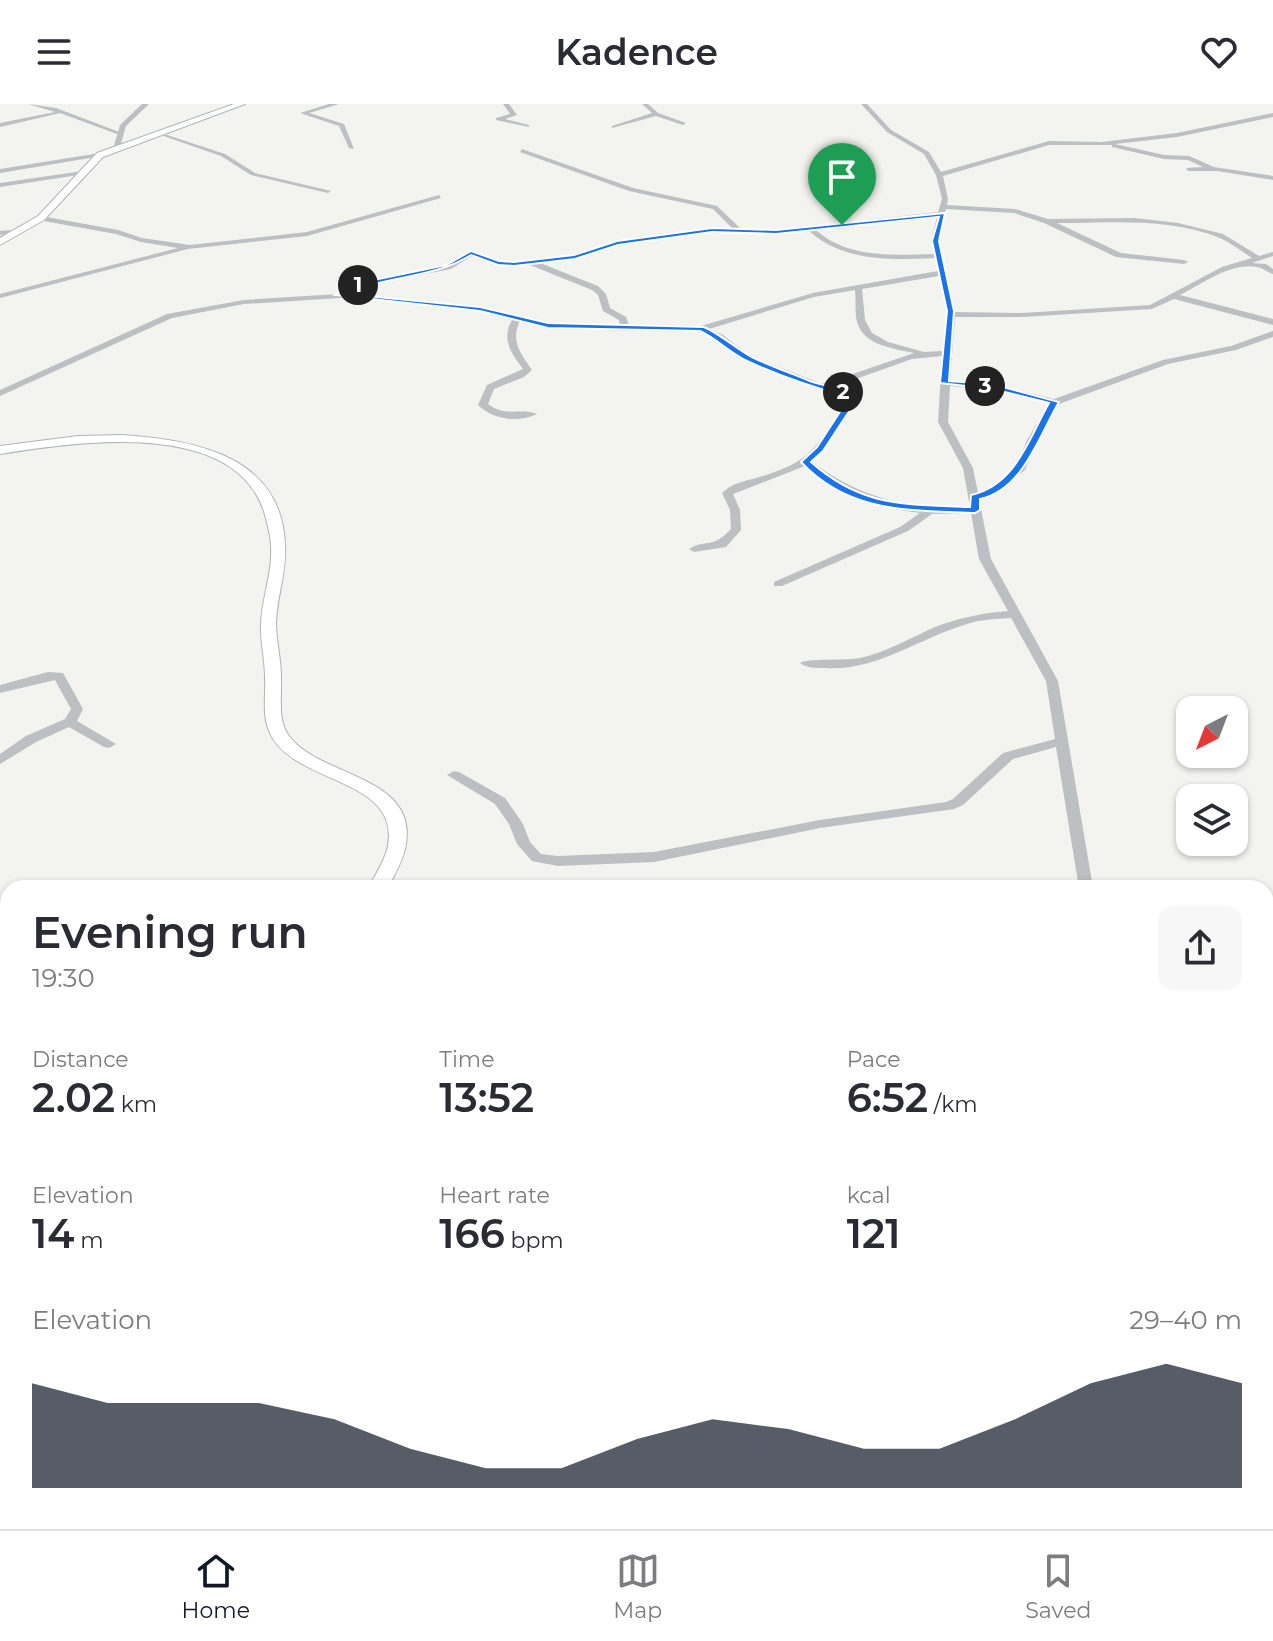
<!DOCTYPE html>
<meta charset="utf-8">
<style>
:root{--surface:#fff;--page:#f7f7f7;--text:#2b2b33;--muted:#7c7c81;--line:#e1e1e2;--accent:#111827}
body{margin:0;font-family:Montserrat,sans-serif;background:var(--page);color:var(--text);height:100vh;display:flex;flex-direction:column;font-size:30px;white-space:nowrap}
*{box-sizing:border-box;margin:0}
p{font-size:26px;color:var(--muted)}
.icon{flex:none;width:44px;height:44px;fill:none;stroke:currentColor;stroke-width:2;stroke-linecap:round;stroke-linejoin:round}
.map{position:relative;flex:1;overflow:hidden}
.side{position:absolute;left:0px;top:776px;width:1274px;height:650px;display:flex;flex-direction:column;background:var(--surface);border-radius:24px 24px 0 0;box-shadow:0 2px 6px #0004}
.side>*{flex:none}
.needle{width:52px;rotate:222deg}
.buttons{position:absolute;left:1176px;top:592px;display:grid;gap:16px}
.buttons a{display:grid;place-items:center;width:72px;height:72px;border-radius:16px;background:var(--surface);box-shadow:0 2px 6px #0004;font-size:40px}
.pin{position:absolute;display:grid;place-items:center;width:68px;height:68px;color:#fff;margin:-82px -34px;border-radius:50% 50% 50% 0;rotate:-45deg;box-shadow:0 0 8px #0007}
.pin .icon{rotate:45deg}
.km{position:absolute;width:40px;height:40px;margin:-20px;border-radius:50%;background:#222;color:#fff;font-size:22px;line-height:40px;text-align:center}
.round{display:grid;place-items:center;flex:none;width:84px;height:84px;border-radius:16px;background:var(--page)}
.headline{display:flex;align-items:center;justify-content:space-between;height:136px;padding:0 32px}
h1{font-size:44px;font-weight:600;line-height:60px}
.figures{display:grid;grid-template-columns:repeat(3,1fr);gap:12px;height:136px;padding:8px 32px}
.figures div{display:grid;align-content:center}
.figures b{font-size:40px;font-weight:600}
.figures small{font-size:22px;font-weight:400}
.figures p{font-size:22px}
.chart{height:224px;padding:16px 32px}
.chart p{display:flex;justify-content:space-between}
.chart svg{width:100%;height:144px;margin-top:8px;fill:var(--accent);opacity:.7}
header{display:flex;justify-content:space-between;align-items:center;height:104px;padding:0 32px;background:var(--surface);font-size:36px;font-weight:600}
.tabs{display:flex;justify-content:space-around;align-items:center;height:112px;border-top:2px solid var(--line);background:var(--surface);font-size:22px;color:var(--muted)}
.tabs a{display:grid;justify-items:center;gap:4px}
.tabs .current{color:var(--accent)}
.map>svg:first-child{display:block}
.lines{fill:none;stroke-linecap:round;stroke-linejoin:round}
.secondary-casing{stroke:#afb4b8;stroke-width:2}
.minor{fill:#bcc0c3;fill-rule:evenodd}
.tertiary{fill:#bcc0c3;fill-rule:evenodd}
.secondary{fill:#fff;fill-rule:evenodd}
.route{fill:#1a73e8;stroke:#fff;stroke-width:2;fill-rule:evenodd}
</style>
<header><svg class="icon" aria-label="menu" viewBox="0 0 24 24"><path d="M4 6h16M4 12h16M4 18h16"/></svg>Kadence<svg class="icon" aria-label="heart" viewBox="0 0 24 24"><path d="M12 20l-8-8c-3-5 5-10 8-4 3-6 11-1 8 4z"/></svg></header>
<div class="map">
<svg width="1273" height="1425" viewBox="0 0 1273 1425">
<rect width="100%" height="100%" fill="#f3f3ef"/>
<g class="lines">
<defs>
<g id="secondary">
<polygon points="234,0 245,0 103,53 44,116 0,141 0,134 38,112 97,49"/>
<path d="M123,331C194,336 281,351 285,440C287,467 277,492 276,518C276,537 281,554 281,573C282,591 277,616 289,632C320,674 422,671 405,745C402,759 394,771 388,784H368C375,772 383,759 387,746C405,672 291,682 269,627C262,610 266,591 265,573C265,555 260,537 261,519C262,497 270,475 271,453C272,438 269,426 265,411C237,313 76,338 0,350V342L78,332Z"/>
<polygon points="8,1010 8,1031 0,1034 0,1013"/>
</g>
</defs>
<use href="#secondary" class="secondary-casing"/>
<g class="minor">
<polygon points="28,0 56,4 122,29 117,30 60,9 0,23 0,19 55,8"/>
<polygon points="329,0 339,0 309,9 344,20 354,45 349,44 339,22 300,9"/>
<polygon points="503,0 509,0 517,11 505,15 529,21 529,23 496,16 496,14 510,10"/>
<polygon points="642,0 648,0 658,9 686,19 683,21 656,12 612,24 612,22 652,9"/>
<path d="M861,0H867L891,26L929,48L941,68L1049,37L1102,38L1177,29L1273,9V13L1177,33L1115,40L1164,51L1189,52L1214,63L1273,72V76L1217,67H1188L1186,64L1203,63L1188,56L1164,55L1112,43V41H1049L943,72L948,95L947,101L1015,105L1048,115L1135,114L1178,119L1223,130L1259,152L1273,148V152L1252,159L1266,160L1273,165V170C1269,169 1265,166 1261,164C1234,156 1204,179 1180,191L1273,215V221L1174,195L1152,205L1022,213H955L950,277L992,280L1054,295L1163,256L1231,242L1273,227V233L1236,246L1168,260L1059,300L1036,338L1025,366L991,393L979,395L991,455L1058,577L1093,784H1079L1056,643L1013,655L963,701L954,705L820,724L654,758L558,762L532,757L517,740L509,720L495,700L447,671L454,667L459,668L505,694L523,720L530,738L541,750L558,752L654,748L820,716L946,698L953,695L1003,649L1055,635L1046,577L1011,514C997,515 982,515 967,520C919,534 876,568 824,564C815,564 807,564 800,559C807,554 845,557 860,554C887,548 910,534 935,523C959,514 982,509 1008,507L979,455L971,409L932,410L908,427L782,482H774V478L900,423L920,409C877,404 839,389 805,362L733,390L740,406L741,426L726,443L694,448L689,445C707,434 711,446 731,425L730,406L722,389C731,380 744,377 756,374C795,362 808,356 831,321C836,312 843,303 842,293L833,287L816,284L744,256L717,235L700,228L548,225L520,217C510,237 521,250 532,266L524,273L494,285L488,300C506,314 520,303 537,310C519,319 493,316 478,301L487,281L523,265C511,249 501,235 512,216L480,207L356,193L244,200L172,214L0,292V286L167,210L244,196L338,190L358,178L446,161L471,147L499,157L514,158L574,151L617,137L712,124H732L713,105L629,87L520,48L522,45L633,84L717,102L741,125L776,126L938,108L942,95L936,71L924,50L887,28ZM946,105L1014,109L1044,119L1116,153L1184,160L1188,158L1184,156L1121,149L1057,119C1111,119 1169,113 1220,134C1231,139 1241,147 1252,154L1222,163L1150,201L1022,209L955,208L939,137ZM937,113L931,137L934,150C894,151 848,155 816,126ZM809,127C844,158 891,156 935,154L938,167L813,189L701,222L629,221L626,213L610,204L606,190L598,182L540,159L575,155L618,141L712,128L776,130ZM472,152L498,161H530L592,186L598,191L603,207L619,216L620,221L548,219L480,203L348,189L363,182L451,165ZM939,172L947,207L943,247L924,248L888,238L872,229L865,216L862,185ZM855,186C856,195 855,204 856,213C860,241 891,244 914,249L826,279H820L750,252L723,231L709,225L814,193ZM942,252L938,318L963,364L970,403C912,407 860,394 812,358L836,327L852,300L853,295L848,288L836,282L912,255ZM950,282L992,286L1049,299L1026,338L1017,363L984,388L978,389L973,364L948,318Z"/>
<polygon points="155,27 225,50 255,69 331,87 328,89 251,71 221,52 155,29"/>
<polygon points="100,49 102,52 0,69 0,65"/>
<polygon points="83,67 85,70 0,83 0,79"/>
<polygon points="439,91 441,94 307,132 188,145 0,194 0,190 178,144 141,138 116,130 38,116 41,112 118,126 142,134 190,141 307,128"/>
<polygon points="22,125 22,129 0,131 0,127"/>
<polygon points="48,568 63,569 83,605 77,617 116,640 109,644 104,643 69,623 36,638 0,660 0,650 26,632 65,615 71,605 55,576 0,589 0,581"/>
<polygon points="1266,1047 1273,1049 1273,1065 1266,1063"/>
<rect x="1024" y="1418" width="22" height="7"/>
</g>
<polygon class="tertiary" points="142,0 149,0 126,22 120,43 113,45 120,21"/>
<use href="#secondary" class="secondary"/>
</g>
<path class="route" d="M945,109L939,137L954,207L949,277L992,280L1059,298C1039,332 1023,386 980,395V406L975,409C911,406 849,410 801,358L817,343L843,303L841,291C809,282 777,271 747,257C730,249 717,235 700,227L548,224L480,207L335,191L359,179L446,161L471,147L499,157L514,158L574,151L617,137L712,124L776,126ZM939,113L932,137L947,207L940,279L992,285L1049,299C1029,334 1016,381 971,391L970,403C906,400 863,404 811,358L823,347L852,303C853,282 826,283 810,277C791,269 770,262 752,253C735,244 722,231 704,223L548,219L480,203L347,190C387,171 433,175 471,151L498,161L514,162L575,155L618,141L712,128L776,130Z"/>
</svg>
<div class="buttons">
<a><svg class="needle" viewBox="-14 -14 28 28"><path d="M0-13l5 13h-10z" fill="#e53935"/><path d="M0 13l5-13h-10z" fill="#7c7c81"/></svg></a>
<a><svg class="icon" aria-label="layers" viewBox="0 0 24 24"><path d="M12 4l9 5-9 5-9-5zM3 14l9 5 9-5"/></svg></a>
</div>
<div class="pin" style="left:842px;top:121px;background:#1e9e55"><svg class="icon" aria-label="arrive" viewBox="0 0 24 24"><path d="M6 21V4h12l-3 4 3 4H6"/></svg></div>
<b class="km" style="left:358px;top:181px">1</b>
<b class="km" style="left:843px;top:288px">2</b>
<b class="km" style="left:985px;top:282px">3</b>
<section class="side">
<div class="headline"><div><h1>Evening run</h1><p>19:30</p></div><a class="round"><svg class="icon" aria-label="share" viewBox="0 0 24 24"><path d="M12 15V3M7 8l5-5 5 5M5 13v7h14v-7"/></svg></a></div>
<div class="figures">
<div><p>Distance</p><b>2.02<small> km</small></b></div>
<div><p>Time</p><b>13:52</b></div>
<div><p>Pace</p><b>6:52<small> /km</small></b></div>
</div>
<div class="figures">
<div><p>Elevation</p><b>14<small> m</small></b></div>
<div><p>Heart rate</p><b>166<small> bpm</small></b></div>
<div><p>kcal</p><b>121</b></div>
</div>
<div class="chart"><p><span>Elevation</span>29–40 m</p>
<svg viewBox="0 0 160 44" preserveAspectRatio="none"><path d="M0 44V12L10 18L20 18L30 18L40 23L50 32L60 38L70 38L80 29L90 23L100 26L110 32L120 32L130 23L140 12L150 6L160 12V44z"/></svg>
</div>
</section>
</div>
<nav class="tabs">
<a class="current"><svg class="icon" aria-label="home" viewBox="0 0 24 24"><path d="M3 11l9-7 9 7M6 9v11h12V9"/></svg>Home</a>
<a><svg class="icon" aria-label="map" viewBox="0 0 24 24"><path d="M3 6l6-2 6 2 6-2v14l-6 2-6-2-6 2zM9 4v14M15 6v14"/></svg>Map</a>
<a><svg class="icon" aria-label="saved" viewBox="0 0 24 24"><path d="M7 4h10v16l-5-4-5 4z"/></svg>Saved</a>
</nav>
